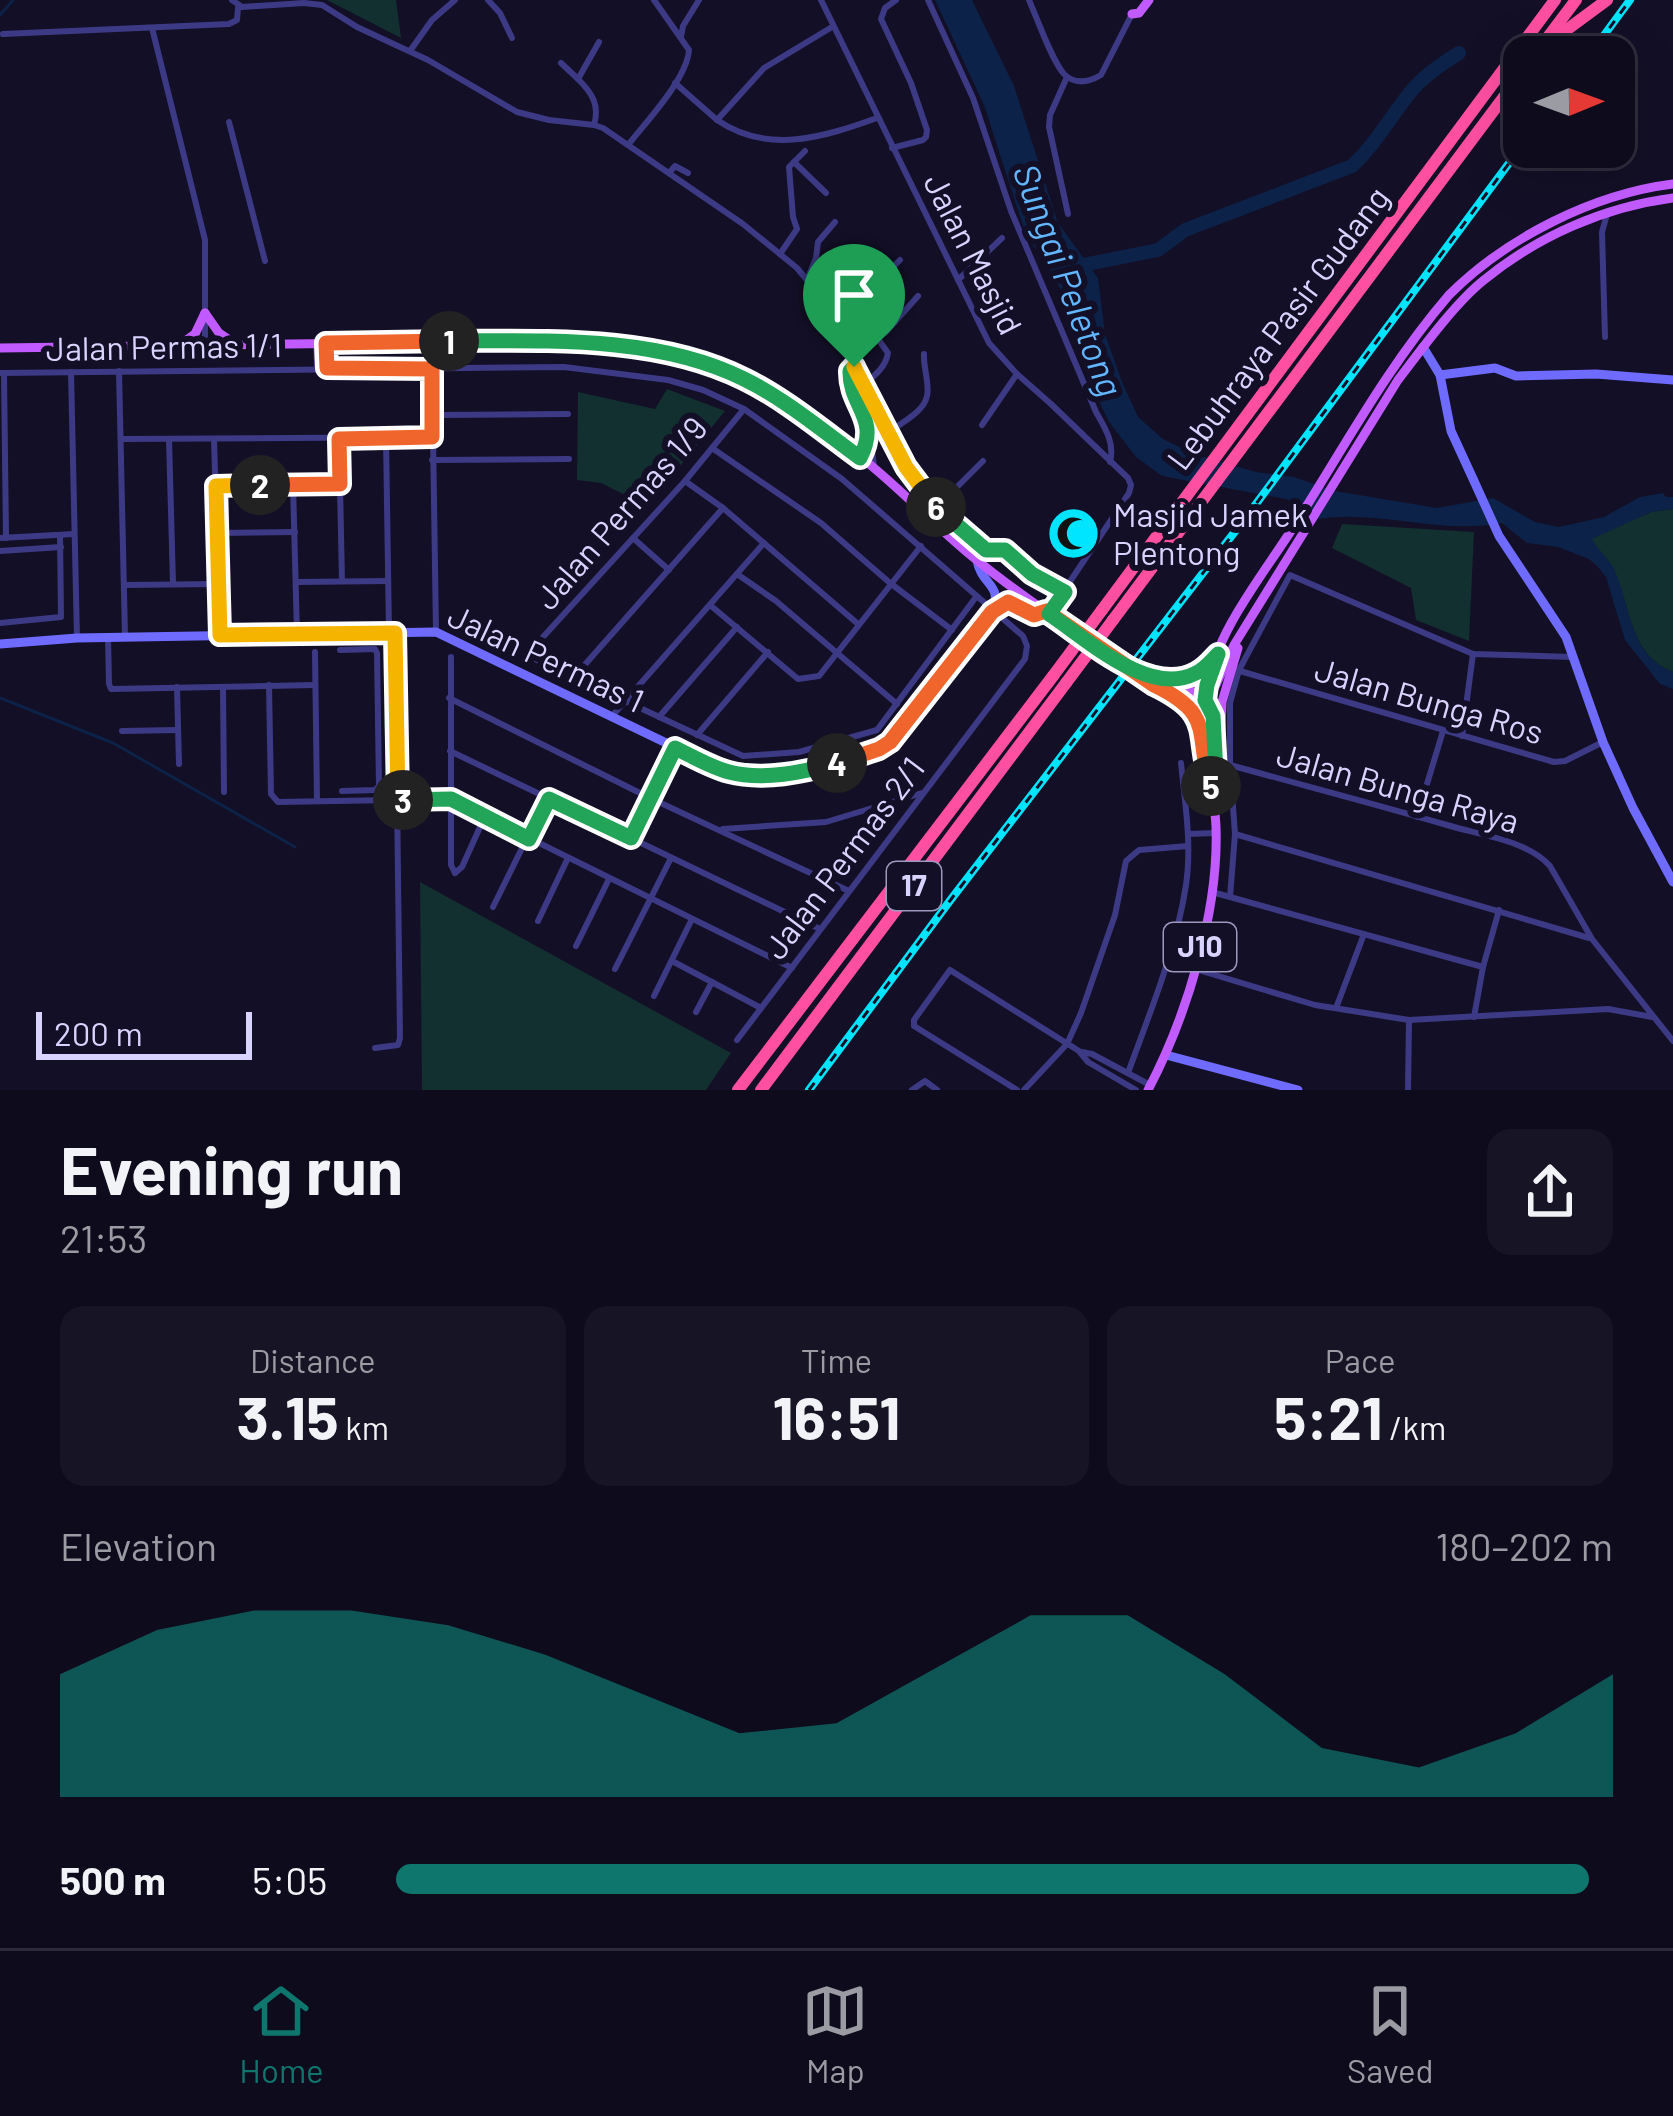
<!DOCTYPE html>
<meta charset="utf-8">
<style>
:root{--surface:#0e0b1c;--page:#171425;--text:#f1f3f6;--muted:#9b9ba3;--line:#2e2b3b;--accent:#0f766e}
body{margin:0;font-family:Barlow,sans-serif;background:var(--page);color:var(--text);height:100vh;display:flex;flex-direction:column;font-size:45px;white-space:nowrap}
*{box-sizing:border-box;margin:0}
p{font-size:39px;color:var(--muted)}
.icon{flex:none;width:66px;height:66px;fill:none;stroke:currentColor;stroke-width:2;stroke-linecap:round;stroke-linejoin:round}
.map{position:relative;height:1090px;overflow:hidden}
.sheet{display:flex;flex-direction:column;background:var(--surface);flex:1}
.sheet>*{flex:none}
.needle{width:78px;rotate:89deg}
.fabs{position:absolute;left:1503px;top:36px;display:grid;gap:24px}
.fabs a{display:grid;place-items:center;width:132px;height:132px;border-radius:24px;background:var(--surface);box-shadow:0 12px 48px #0002,0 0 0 3px var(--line);font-size:60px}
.scale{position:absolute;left:36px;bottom:30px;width:216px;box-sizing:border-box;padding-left:12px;border:6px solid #d9d4ff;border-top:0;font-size:33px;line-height:42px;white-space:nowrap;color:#d9d4ff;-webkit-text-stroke:9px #130f26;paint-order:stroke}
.pin{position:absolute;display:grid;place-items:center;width:102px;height:102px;color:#fff;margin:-123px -51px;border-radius:50% 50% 50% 0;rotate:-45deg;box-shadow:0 0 12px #0007}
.pin .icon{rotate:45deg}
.km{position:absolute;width:60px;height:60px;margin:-30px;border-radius:50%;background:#222;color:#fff;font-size:33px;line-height:60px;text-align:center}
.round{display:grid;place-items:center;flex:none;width:126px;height:126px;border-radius:24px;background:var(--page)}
.overview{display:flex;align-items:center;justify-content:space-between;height:204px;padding:0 60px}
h1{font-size:66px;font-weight:700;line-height:90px}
.stats{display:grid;grid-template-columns:repeat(3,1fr);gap:18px;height:204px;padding:12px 60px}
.stats div{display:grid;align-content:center;border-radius:24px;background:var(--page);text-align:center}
.stats b{font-size:60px;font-weight:700}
.stats small{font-size:33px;font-weight:400}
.stats p{font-size:33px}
.chart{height:336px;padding:24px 60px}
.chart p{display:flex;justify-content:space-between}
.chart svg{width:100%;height:216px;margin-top:12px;fill:var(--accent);opacity:.7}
ul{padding:0 60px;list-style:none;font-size:39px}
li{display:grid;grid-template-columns:192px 144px 1fr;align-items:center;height:90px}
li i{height:30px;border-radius:15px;background:var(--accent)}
.tab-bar{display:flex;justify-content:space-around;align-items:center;height:168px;border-top:3px solid var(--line);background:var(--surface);font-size:33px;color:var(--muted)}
.tab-bar a{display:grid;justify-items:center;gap:6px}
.tab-bar .on{color:var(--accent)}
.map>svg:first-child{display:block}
.green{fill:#12302f}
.water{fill:#0c2248}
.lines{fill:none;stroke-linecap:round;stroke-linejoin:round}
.stream{stroke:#0c2248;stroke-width:3}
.river{stroke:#0c2248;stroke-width:14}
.street{stroke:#3d3a85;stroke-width:6}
.secondary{stroke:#6f6bff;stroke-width:9}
.primary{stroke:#c25bff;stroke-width:9}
.highway{stroke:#ff4fa3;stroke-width:12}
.rail-casing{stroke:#00e5ff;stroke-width:8}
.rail{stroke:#130f26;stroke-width:3;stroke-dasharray:9;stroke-linecap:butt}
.highway-bridge{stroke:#ff4fa3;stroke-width:12}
.split-1-casing{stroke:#fff;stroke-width:24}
.split-2-casing{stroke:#fff;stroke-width:24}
.split-3-casing{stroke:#fff;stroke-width:24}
.split-4-casing{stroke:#fff;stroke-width:24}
.split-5-casing{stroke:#fff;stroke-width:24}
.split-6-casing{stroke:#fff;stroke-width:24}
.split-7-casing{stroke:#fff;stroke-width:24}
.split-1{stroke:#22a559;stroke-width:15}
.split-2{stroke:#f0652b;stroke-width:15}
.split-3{stroke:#f5b400;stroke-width:15}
.split-4{stroke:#22a559;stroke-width:15}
.split-5{stroke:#f0652b;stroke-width:15}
.split-6{stroke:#22a559;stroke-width:15}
.split-7{stroke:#f5b400;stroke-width:15}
.labels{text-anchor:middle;stroke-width:12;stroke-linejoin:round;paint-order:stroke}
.shield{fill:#130f26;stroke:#9e99be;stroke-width:3}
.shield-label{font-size:30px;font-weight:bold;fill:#d9d4ff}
.street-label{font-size:33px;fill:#d9d4ff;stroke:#130f26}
.poi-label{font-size:33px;fill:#d9d4ff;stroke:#130f26;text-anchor:start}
.water-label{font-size:36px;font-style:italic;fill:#62b6ff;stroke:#130f26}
</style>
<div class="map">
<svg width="1673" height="1090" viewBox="0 0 1673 1090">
<rect width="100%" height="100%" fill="#130f26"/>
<g class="green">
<polygon points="327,0 396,0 401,38"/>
<polygon points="667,389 725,411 647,506 601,483 577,480 578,392 655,409"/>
<path d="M1673,509V672C1628,654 1632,607 1613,569C1608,558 1597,550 1591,538L1651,512Z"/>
<polygon points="1342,524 1474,532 1469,641 1416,620 1411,588 1332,548"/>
<polygon points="420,882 731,1053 706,1090 422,1090"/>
</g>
<path class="water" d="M935,0H972L1014,86L1058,223L1098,278L1105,334L1122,382L1138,417L1163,439L1194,454L1256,472L1294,477L1335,491L1437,508L1493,498L1535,522L1559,527L1604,517L1640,497L1663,493L1666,497H1673V509L1651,512L1592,539C1598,550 1608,558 1614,569C1632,608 1628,654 1673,672V689L1660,684L1625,640L1606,577L1597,566L1589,559L1558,547L1527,543L1502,523C1439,535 1378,509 1318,519L1286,499L1162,476L1136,457L1109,422L1084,370L1067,302L1054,277L1026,235L984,105Z"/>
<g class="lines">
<g class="stream">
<polyline points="0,15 13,0"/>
<polyline points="0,698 113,743 295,847"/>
</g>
<path class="river" d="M1073,267L1158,250L1185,230L1352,166C1377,143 1391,115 1413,89C1426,74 1443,63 1459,53"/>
<g class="street">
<polyline points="232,0 242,7 304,3 322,5 357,27 428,60 517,112 549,120 594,125 603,128 743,224 797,268 811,285 917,485 943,515 986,550 1005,550 1032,574 1065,592"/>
<polyline points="488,0 500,13 512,38"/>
<polyline points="821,0 989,343 1017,374 1051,404 1128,478 1131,485 1129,493 1049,613"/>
<path d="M928,0L973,98L1011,211L1096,412C1105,428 1115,443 1110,462"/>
<path d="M1029,0C1037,18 1052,61 1064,74C1075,85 1089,82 1101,75L1132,14"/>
<polyline points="152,28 205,240 205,345"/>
<polyline points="3,34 229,24 237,20 238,8"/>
<polyline points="681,37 683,26 699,0"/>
<polyline points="410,51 432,20 455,0"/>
<polyline points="561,63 578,79"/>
<polyline points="1067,77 1050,115 1049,127 1068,214"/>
<polyline points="675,83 717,120 764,68 832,27"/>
<path d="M717,120C768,155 824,137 877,118"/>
<polyline points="229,122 265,261"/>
<path d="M594,125C600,105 592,93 578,79L599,42"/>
<path d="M628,145C646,122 687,79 689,50L654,0"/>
<polyline points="892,148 923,140 926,137 927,130 911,83 881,19 885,8 896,0"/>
<polyline points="794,162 826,193"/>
<polyline points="669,173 675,166 688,173"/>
<polyline points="780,254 797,229 793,217 789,167 805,151"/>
<polyline points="807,280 816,258 818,242 835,222"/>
<polyline points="958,280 1002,238"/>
<polyline points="870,290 895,322"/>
<polyline points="833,327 900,260"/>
<polyline points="1605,337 1602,232 1607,214"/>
<polyline points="316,343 317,368"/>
<polyline points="327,343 327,368"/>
<polyline points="849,357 886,332 918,296"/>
<polyline points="854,367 850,371 853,394 868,422 874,466"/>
<polyline points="432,369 436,632"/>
<polyline points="119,371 125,637"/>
<polyline points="71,372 77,638"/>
<polyline points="0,373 564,367 668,380 703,390 744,409 842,479 1023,636 1027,646 1025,659 737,1040"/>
<polyline points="4,374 6,538"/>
<path d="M853,394C866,381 885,372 888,353L878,339"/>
<polyline points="744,409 685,481 533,648 535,659 743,756 799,752 877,730 976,597"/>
<polyline points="433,415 568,414"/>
<polyline points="982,425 1017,374"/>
<path d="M889,432C901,423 924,412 927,396C930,384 923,367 924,354"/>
<polyline points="386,438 389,633"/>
<polyline points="121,439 432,437"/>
<polyline points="169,439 173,584"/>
<polyline points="214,439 220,635"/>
<polyline points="339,439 342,581"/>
<polyline points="712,448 821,523 890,583 952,630"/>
<polyline points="861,458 868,432"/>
<polyline points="432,460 569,459"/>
<polyline points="685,481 723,508 858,624"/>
<polyline points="293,485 297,634"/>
<polyline points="216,486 340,484"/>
<polyline points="932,504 951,493 983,461"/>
<polyline points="217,533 295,532"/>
<polyline points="0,538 74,534"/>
<polyline points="633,538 669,570"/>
<polyline points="0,551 61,547"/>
<polyline points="737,574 776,601 897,704"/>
<polyline points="296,582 388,581"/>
<polyline points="124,585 219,584"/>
<polyline points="710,605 798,679 819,676 921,546"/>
<polyline points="0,623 61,617 60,535"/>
<polyline points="108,637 109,684 111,689 315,685"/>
<polyline points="340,650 375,649 377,653 379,786 375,790 342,791"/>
<polyline points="315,652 317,801"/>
<polyline points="451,657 451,865 455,873"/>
<polyline points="1240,671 1554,762 1565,761 1603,742"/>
<polyline points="574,677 723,508"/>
<polyline points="269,685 271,794 278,802 450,799 792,968"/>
<polyline points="177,687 179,764"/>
<polyline points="223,688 224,792"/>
<polyline points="449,698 650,798 849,891"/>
<polyline points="612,716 764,543"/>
<polyline points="659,717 737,627"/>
<polyline points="122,731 178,730"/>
<polyline points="697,735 768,652"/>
<polyline points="1462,736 1473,654"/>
<polyline points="450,751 820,929"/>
<path d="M1230,765C1302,785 1375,804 1447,825C1479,835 1527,840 1550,866L1592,939L1673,1041"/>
<polyline points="1417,817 1443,731"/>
<polyline points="723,829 826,822 922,793"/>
<polyline points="1188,834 1216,833"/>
<polyline points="1235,834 1589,938"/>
<polyline points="529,838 549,799"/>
<polyline points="631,838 675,748"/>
<polyline points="455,873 462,867 485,816"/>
<polyline points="1212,892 1483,967"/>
<polyline points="1230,897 1235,834 1230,765 1230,703 1239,670 1290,575 1473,654 1573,657"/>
<polyline points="493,907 527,838"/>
<polyline points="538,921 567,860"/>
<polyline points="576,946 609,879"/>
<polyline points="672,961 761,1008"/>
<polyline points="615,969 671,858"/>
<polyline points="1195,969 1315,1005 1409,1020 1608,1009 1652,1017"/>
<polyline points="654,996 692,919"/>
<polyline points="1336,1008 1364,934"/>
<polyline points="696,1012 712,982"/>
<polyline points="1474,1017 1483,967 1499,910"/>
<polyline points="375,1048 398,1045 400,1038 395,633"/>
<polyline points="1082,1052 1092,1054 1150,1085"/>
<path d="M1128,1073C1150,1012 1176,950 1186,885C1192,845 1185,803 1181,763"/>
<polyline points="912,1090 925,1081 937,1090"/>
<polyline points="1017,1090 914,1026 914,1020 950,970 1079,1051 1088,1062 1136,1090"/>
<polyline points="1024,1090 1067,1044 1081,1013 1115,915 1126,861 1139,850 1188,846"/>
<polyline points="1408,1090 1409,1020"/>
</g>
<g class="secondary">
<polyline points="1423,347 1440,375 1451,431 1474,481 1499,536 1566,637 1603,742 1633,808 1673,882"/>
<polyline points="1440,375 1495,368 1516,376 1596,374 1673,380"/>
<path d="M977,560C981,586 1004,584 992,612"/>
<path d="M0,644L77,638L436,632L712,765C759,785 846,770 890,742L992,612L1008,602L1034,615L1046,611"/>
<polyline points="1166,1055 1298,1090"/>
</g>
<g class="primary">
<polyline points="1132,14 1139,13 1149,0"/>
<polyline points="205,313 219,333 234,343"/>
<polyline points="180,345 195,334 205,313"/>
<path d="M0,348L580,340C636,348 699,353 749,381C788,403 827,431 863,459C901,489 935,526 973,557C1013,590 1057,619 1100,648C1130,669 1166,701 1205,700"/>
<path d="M1144,675C1165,680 1188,686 1205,700"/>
<polyline points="1171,679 1192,675 1213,659"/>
<polyline points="1179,698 1193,711 1200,728"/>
<path d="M1205,700L1215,687L1234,645L1398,380C1421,350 1455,303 1484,280C1538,236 1604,207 1673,198"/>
<polyline points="1206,702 1212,716 1215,750"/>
<polyline points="1214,790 1220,755 1222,702 1238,648"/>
<path d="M1148,1090C1187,1016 1219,911 1216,827C1214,780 1198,739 1206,691C1216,630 1264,574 1296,523C1346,444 1388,366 1449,295C1506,238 1593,194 1673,184"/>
</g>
<g class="highway">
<polyline points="1548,37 1576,0"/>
<polyline points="1538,51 1607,0"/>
<polyline points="1102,610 1555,0"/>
<polyline points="1113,620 1524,70"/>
<polyline points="738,1090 1053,676"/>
<polyline points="761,1090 1066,683"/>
</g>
<defs>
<g id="rail">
<polyline points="1588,57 1630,0"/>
<polyline points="809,1090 952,898 1250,512 1524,143"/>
</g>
</defs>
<use href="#rail" class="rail-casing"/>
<use href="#rail" class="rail"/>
<g class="highway-bridge">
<polyline points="1053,676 1102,610"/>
<polyline points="1066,683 1113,620"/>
</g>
</g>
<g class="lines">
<defs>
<path id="split-1" d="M449,341C545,341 656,335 744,379C785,399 823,431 860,458C881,418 849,407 850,371L854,367"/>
<polyline id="split-2" points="260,485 340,484 339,439 432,437 432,369 327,368 326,343 449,341"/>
<polyline id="split-3" points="260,485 216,486 220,635 395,633 398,800 403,800"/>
<path id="split-4" d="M403,800L451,799L529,839L549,799L631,838L675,748C692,756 710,767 729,772C763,781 804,772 837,763"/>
<path id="split-5" d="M837,763L879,749L890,742L992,612L1008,602L1034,615L1046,611L1154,685C1216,715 1194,732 1211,786"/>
<path id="split-6" d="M936,507L986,550H1005L1032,574L1065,592L1049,614C1087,639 1149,698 1196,673C1205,669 1211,661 1218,654L1207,685L1205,700L1213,716L1216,773L1214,796L1211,786"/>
<polyline id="split-7" points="854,367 906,467 936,507"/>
</defs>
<use href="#split-1" class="split-1-casing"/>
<use href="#split-2" class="split-2-casing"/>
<use href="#split-3" class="split-3-casing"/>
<use href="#split-4" class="split-4-casing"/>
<use href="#split-5" class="split-5-casing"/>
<use href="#split-6" class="split-6-casing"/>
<use href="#split-7" class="split-7-casing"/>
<use href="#split-1" class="split-1"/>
<use href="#split-2" class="split-2"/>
<use href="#split-3" class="split-3"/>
<use href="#split-4" class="split-4"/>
<use href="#split-5" class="split-5"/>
<use href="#split-6" class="split-6"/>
<use href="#split-7" class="split-7"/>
</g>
<defs>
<symbol id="mosque-disc" viewBox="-11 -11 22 22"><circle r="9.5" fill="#00e5ff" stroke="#130f26"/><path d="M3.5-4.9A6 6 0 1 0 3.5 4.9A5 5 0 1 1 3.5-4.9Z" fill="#111"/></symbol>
</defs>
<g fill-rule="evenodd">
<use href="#mosque-disc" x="1044" y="504" width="59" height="59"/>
</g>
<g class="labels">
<g class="shield">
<rect x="887" y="862" width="54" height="48" rx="9"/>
<rect x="1164" y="923" width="72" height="48" rx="9"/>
</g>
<g class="shield-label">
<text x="914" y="896">17</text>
<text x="1200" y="957">J10</text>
</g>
<g class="street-label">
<text transform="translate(973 254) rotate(63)" y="12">Jalan Masjid</text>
<text transform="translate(1278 328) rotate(-53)" y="12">Lebuhraya Pasir Gudang</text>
<text transform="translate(164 347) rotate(-1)" y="12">Jalan Permas 1/1</text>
<text transform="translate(621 513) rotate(-49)" y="12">Jalan Permas 1/9</text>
<text transform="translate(546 658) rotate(25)" y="12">Jalan Permas 1</text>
<text transform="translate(1429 701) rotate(16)" y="12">Jalan Bunga Ros</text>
<text transform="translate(1398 788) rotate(16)" y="12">Jalan Bunga Raya</text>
<text transform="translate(844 858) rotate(-53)" y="12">Jalan Permas 2/1</text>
</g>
<g class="poi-label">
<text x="1113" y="527">Masjid Jamek<tspan x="1113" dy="38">Plentong</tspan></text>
</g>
<g class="water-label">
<text transform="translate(1068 280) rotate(69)" y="13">Sungai Peletong</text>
</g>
</g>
</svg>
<div class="fabs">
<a><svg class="needle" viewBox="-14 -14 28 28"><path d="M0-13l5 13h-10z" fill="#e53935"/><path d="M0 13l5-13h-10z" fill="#9b9ba3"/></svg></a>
</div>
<div class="scale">200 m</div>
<div class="pin" style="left:854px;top:367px;background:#1e9e55"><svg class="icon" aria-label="arrive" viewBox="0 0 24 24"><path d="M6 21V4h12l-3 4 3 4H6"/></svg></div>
<b class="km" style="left:449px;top:341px">1</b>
<b class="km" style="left:260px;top:485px">2</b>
<b class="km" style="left:403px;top:800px">3</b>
<b class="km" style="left:837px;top:763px">4</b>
<b class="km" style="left:1211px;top:786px">5</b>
<b class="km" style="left:936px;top:507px">6</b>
</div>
<section class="sheet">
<div class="overview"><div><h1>Evening run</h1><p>21:53</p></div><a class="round"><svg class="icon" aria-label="share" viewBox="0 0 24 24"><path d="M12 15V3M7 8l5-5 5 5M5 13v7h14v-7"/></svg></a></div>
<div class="stats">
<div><p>Distance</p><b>3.15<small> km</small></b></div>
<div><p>Time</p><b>16:51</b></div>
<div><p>Pace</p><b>5:21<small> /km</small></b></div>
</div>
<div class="chart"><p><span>Elevation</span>180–202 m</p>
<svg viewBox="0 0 160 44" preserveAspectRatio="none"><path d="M0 44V19L10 10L20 6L30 6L40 9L50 15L60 23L70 31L80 29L90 18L100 7L110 7L120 19L130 34L140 38L150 31L160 19V44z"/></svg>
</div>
<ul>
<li><b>500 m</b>5:05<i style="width:98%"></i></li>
</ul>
</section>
<nav class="tab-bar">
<a class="on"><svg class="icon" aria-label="home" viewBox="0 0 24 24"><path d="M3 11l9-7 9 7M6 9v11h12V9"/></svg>Home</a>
<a><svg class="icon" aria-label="map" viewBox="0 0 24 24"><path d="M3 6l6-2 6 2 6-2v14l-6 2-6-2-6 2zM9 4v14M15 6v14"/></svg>Map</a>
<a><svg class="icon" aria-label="saved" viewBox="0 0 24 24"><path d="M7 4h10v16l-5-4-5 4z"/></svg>Saved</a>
</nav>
